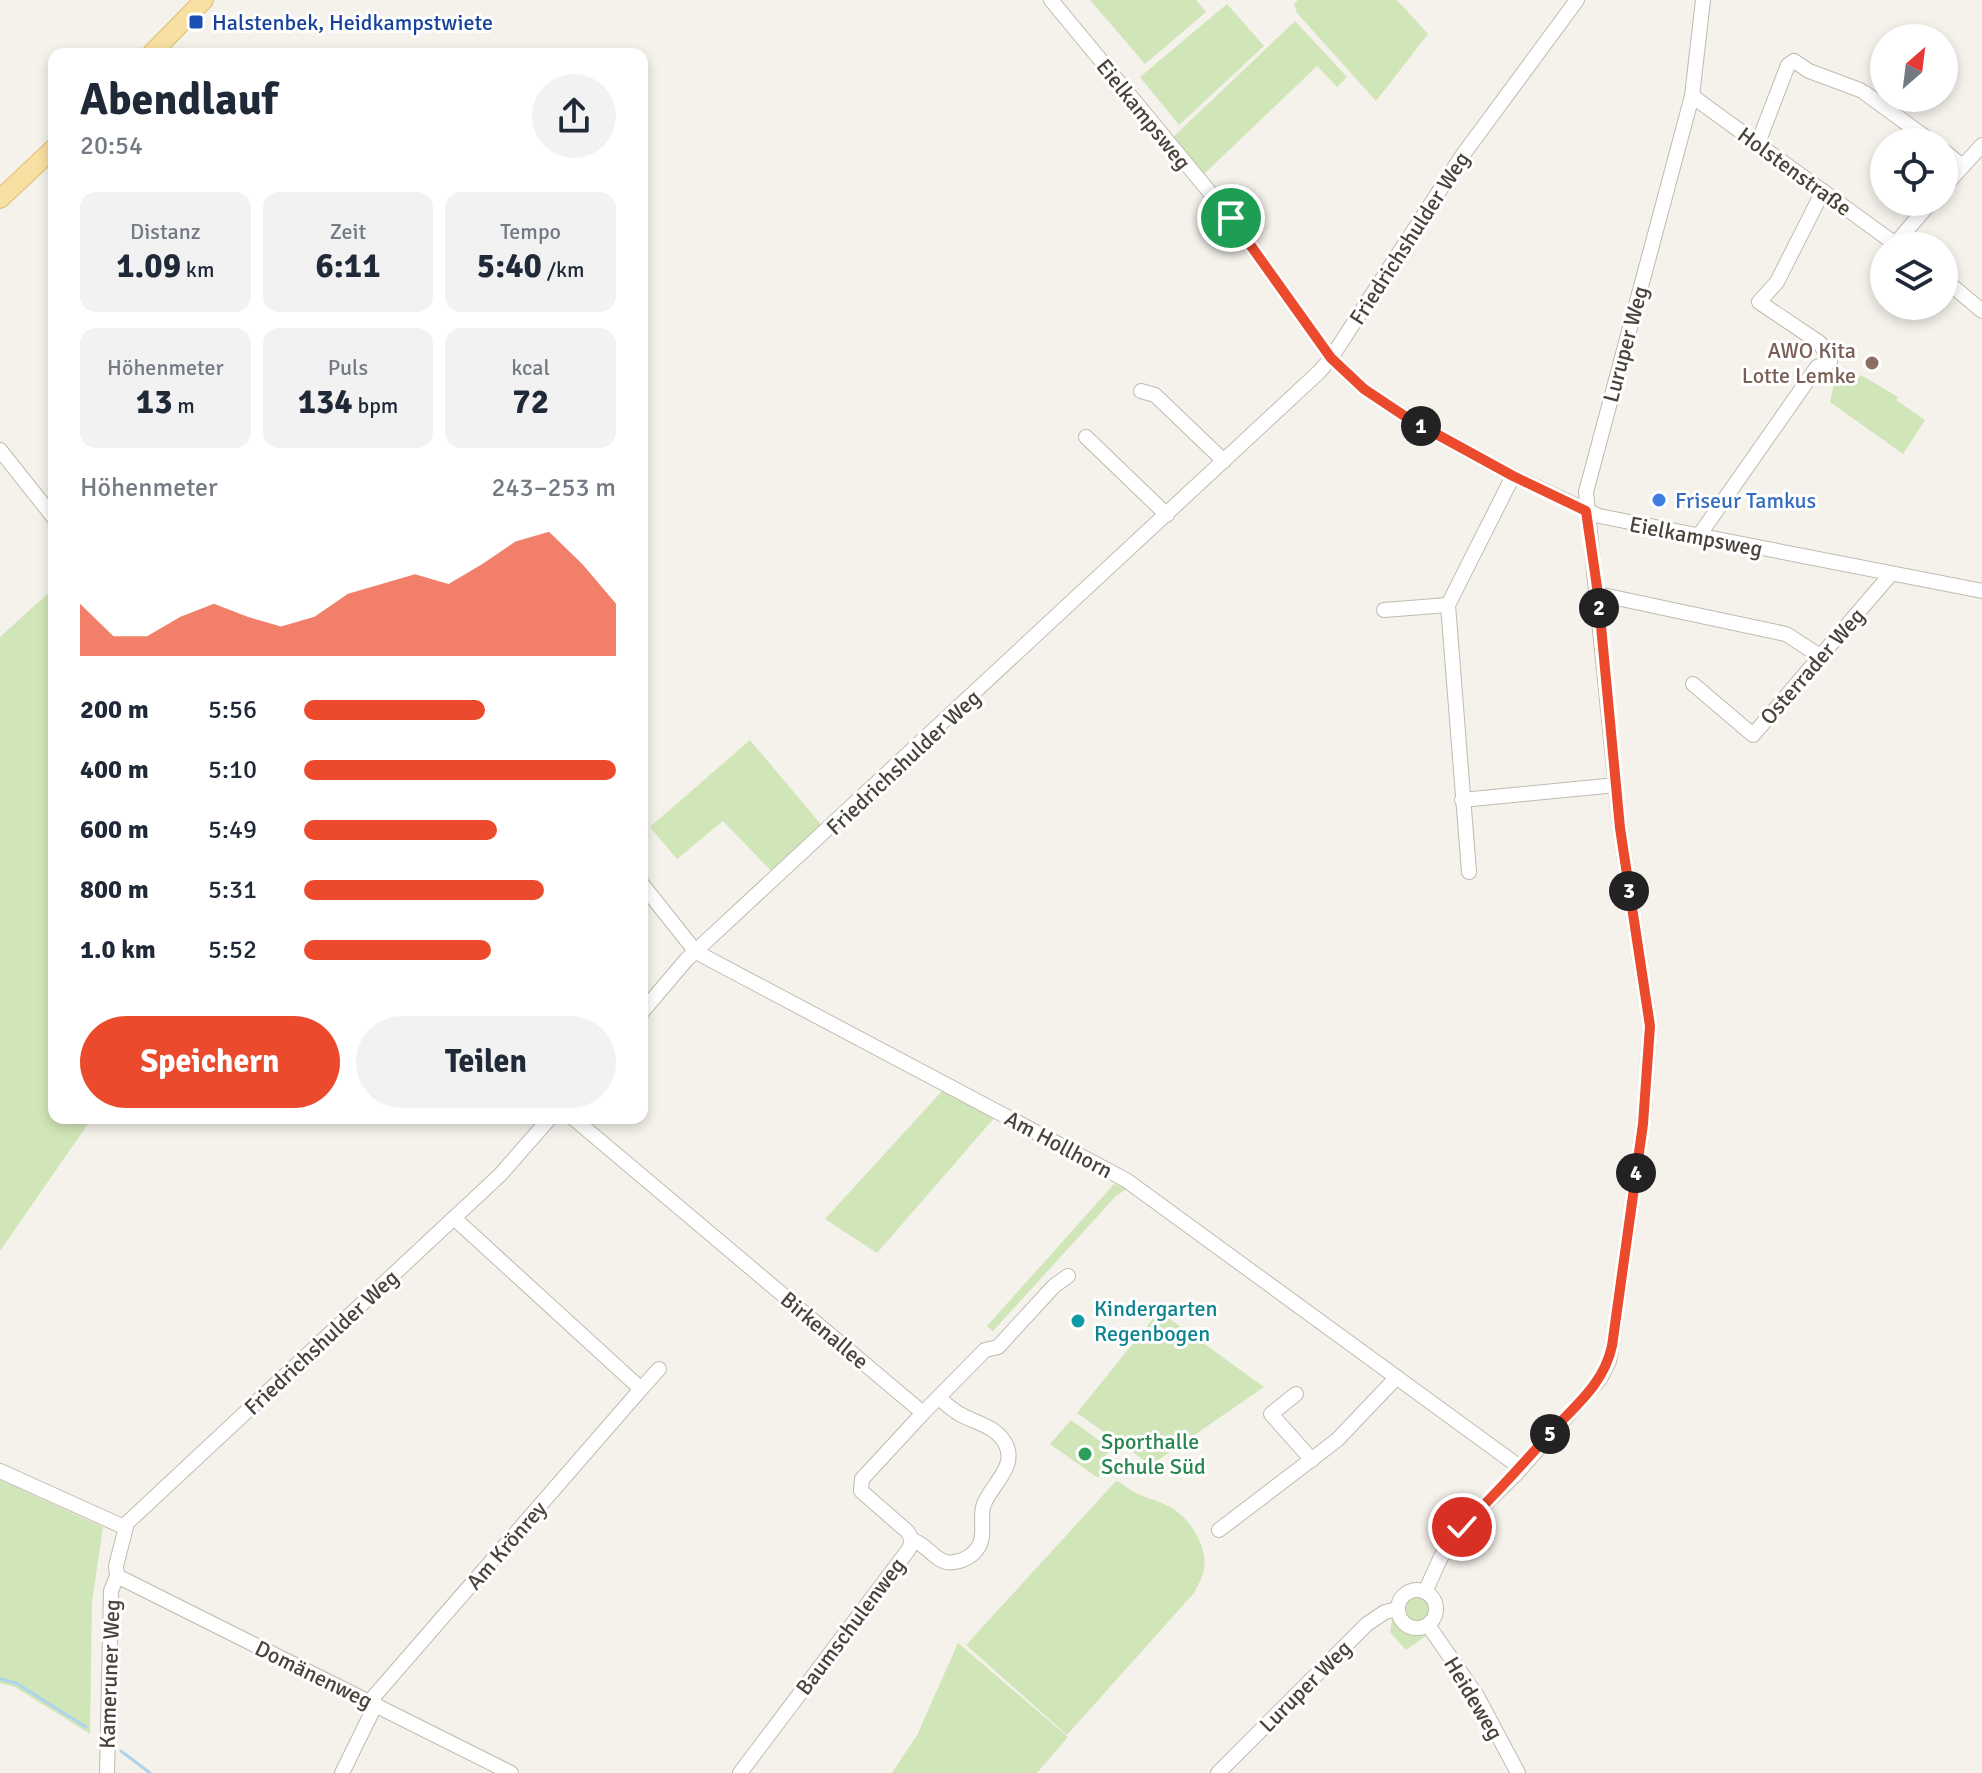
<!DOCTYPE html>
<html lang="de">
<meta charset="utf-8">
<style>
:root{--surface:#fff;--page:#f2f2f3;--text:#1f2937;--muted:#747a83;--accent:#ec4a2c}
body{margin:0;font-family:Signika,sans-serif;background:var(--page);color:var(--text);height:100vh;display:flex;flex-direction:column;font-size:30px;white-space:nowrap}
*{box-sizing:border-box;margin:0}
p{font-size:26px;color:var(--muted)}
.icon{flex:none;width:44px;height:44px;fill:none;stroke:currentColor;stroke-width:2;stroke-linecap:round;stroke-linejoin:round}
.map{position:relative;flex:1;overflow:hidden}
.side{position:absolute;left:48px;top:48px;width:600px;height:1076px;display:flex;flex-direction:column;background:var(--surface);border-radius:16px;box-shadow:0 4px 12px #0003}
.side>*{flex:none}
.needle{width:52px;rotate:28deg}
.buttons{position:absolute;left:1870px;top:24px;display:grid;gap:16px}
.buttons a{display:grid;place-items:center;width:88px;height:88px;border-radius:50%;background:var(--surface);box-shadow:0 4px 12px #0003;font-size:40px}
.pin{position:absolute;display:grid;place-items:center;width:68px;height:68px;color:#fff;margin:-34px;border:4px solid #fff;border-radius:50%;box-shadow:0 2px 8px #0007}
.km{position:absolute;width:40px;height:40px;margin:-20px;border-radius:50%;background:#222;color:#fff;font-size:22px;line-height:40px;text-align:center}
.round{display:grid;place-items:center;flex:none;width:84px;height:84px;border-radius:42px;background:var(--page)}
.overview{display:flex;align-items:center;justify-content:space-between;height:136px;padding:0 32px}
h1{font-size:44px;font-weight:700;line-height:60px}
.metrics{display:grid;grid-template-columns:repeat(3,1fr);gap:12px;height:136px;padding:8px 32px}
.metrics div{display:grid;align-content:center;border-radius:16px;background:var(--page);text-align:center}
.metrics b{font-size:34px;font-weight:700}
.metrics small{font-size:22px;font-weight:400}
.metrics p{font-size:22px}
.chart{height:224px;padding:16px 32px}
.chart p{display:flex;justify-content:space-between}
.chart svg{width:100%;height:144px;margin-top:8px;fill:var(--accent);opacity:.7}
.button{display:flex;gap:16px;margin-top:auto;padding:16px 32px}
.button a{flex:1;height:92px;border-radius:48px;background:var(--accent);color:#fff;font-size:32px;font-weight:700;line-height:92px;text-align:center}
.button a+a{background:var(--page);color:var(--text)}
ul{padding:0 32px;list-style:none;font-size:26px}
li{display:grid;grid-template-columns:128px 96px 1fr;align-items:center;height:60px}
li i{height:20px;border-radius:10px;background:var(--accent)}
.map>svg:first-child{display:block}
.green{fill:#d1e6b8}
.lines{fill:none;stroke-linecap:round;stroke-linejoin:round}
.stream{stroke:#aed3ed;stroke-width:3}
.minor-casing{stroke:#c0baaf;stroke-width:16}
.major-casing{stroke:#ddbd72;stroke-width:20}
.minor{stroke:#fff;stroke-width:14}
.major{stroke:#f8e0a2;stroke-width:18}
.route-casing{stroke:#fff;stroke-width:16}
.route{stroke:#ec4a2c;stroke-width:10}
.transit-dot{fill:#1a4fb4;stroke:#fff;stroke-width:3}
.education-dot{fill:#8d6e63;stroke:#fff;stroke-width:3}
.shop-dot{fill:#3f7fe0;stroke:#fff;stroke-width:3}
.culture-dot{fill:#0f9aa8;stroke:#fff;stroke-width:3}
.leisure-dot{fill:#2e9e5b;stroke:#fff;stroke-width:3}
.labels{text-anchor:middle;stroke-width:6;stroke-linejoin:round;paint-order:stroke}
.transit-label{font-size:22px;fill:#164399;stroke:#fff;text-anchor:start}
.street-label{font-size:22px;fill:#49433a;stroke:#fff}
.education-label{font-size:22px;fill:#785e54;stroke:#fff;text-anchor:end}
.shop-label{font-size:22px;fill:#366cbe;stroke:#fff;text-anchor:start}
.culture-label{font-size:22px;fill:#0d838f;stroke:#fff;text-anchor:start}
.leisure-label{font-size:22px;fill:#27864d;stroke:#fff;text-anchor:start}
</style>
<div class="map">
<svg width="1982" height="1773" viewBox="0 0 1982 1773">
<rect width="100%" height="100%" fill="#f5f2ec"/>
<g class="green">
<polygon points="1090,0 1196,0 1206,12 1145,64"/>
<polygon points="1298,0 1397,0 1428,34 1376,101 1297,13 1294,4"/>
<polygon points="1227,4 1264,46 1179,125 1140,77"/>
<polygon points="1295,21 1347,77 1337,87 1317,66 1202,176 1172,138"/>
<polygon points="1843,372 1857,380 1861,375 1898,397 1896,400 1925,420 1903,454 1830,402 1834,384"/>
<polygon points="54,588 54,1118 92,1118 0,1251 0,637"/>
<polygon points="750,740 823,827 774,874 723,821 677,859 650,827"/>
<polygon points="943,1090 995,1117 877,1253 825,1219"/>
<polygon points="1114,1184 1128,1188 1116,1196 993,1331 987,1326"/>
<polygon points="1159,1311 1264,1387 1151,1465 1077,1413"/>
<polygon points="1071,1420 1111,1449 1103,1459 1109,1463 1098,1478 1050,1444"/>
<polygon points="0,1480 103,1527 92,1602 90,1734 15,1687 0,1683"/>
<path d="M1116,1481L1120,1482C1136,1497 1151,1497 1170,1507C1190,1518 1208,1546 1204,1570C1203,1577 1197,1586 1194,1593L1067,1735L966,1645Z"/>
<circle cx="1418" cy="1609" r="12"/>
<polygon points="1392,1620 1426,1636 1406,1650 1390,1632"/>
<polygon points="958,1643 1068,1737 1037,1773 892,1773 917,1735"/>
</g>
<g class="lines">
<g class="stream">
<polyline points="0,1679 16,1683 86,1727"/>
<polyline points="121,1751 150,1773"/>
</g>
<defs>
<g id="minor">
<polyline points="1051,0 1231,218 1331,358 1364,389 1409,419 1513,476 1599,516 1982,591"/>
<polyline points="1865,93 1932,142"/>
<polyline points="1692,96 1898,246"/>
<polyline points="1758,143 1788,65 1794,61 1809,71 1860,90"/>
<polyline points="1944,151 1962,166"/>
<polyline points="1944,187 1982,145"/>
<polyline points="1895,244 1931,202"/>
<polyline points="1944,279 1982,311"/>
<polyline points="1141,391 1155,395 1224,461"/>
<polyline points="1086,437 1167,515"/>
<polyline points="0,450 54,518"/>
<polyline points="1698,537 1817,367 1830,362 1820,343 1759,302 1777,282 1823,191"/>
<polyline points="1598,594 1786,634 1820,656"/>
<polyline points="1384,610 1448,605"/>
<polyline points="1693,684 1753,735 1891,574"/>
<polyline points="1462,800 1616,785"/>
<polyline points="1469,872 1448,605 1513,476"/>
<polyline points="642,884 696,952 1126,1180 1521,1468"/>
<polyline points="642,1012 687,959 1319,372 1331,358 1462,156 1577,0"/>
<polyline points="573,1118 923,1413 985,1350 998,1347 1054,1286 1068,1276"/>
<polyline points="641,1389 659,1369"/>
<polyline points="1296,1394 1271,1414 1312,1460"/>
<polyline points="0,1471 124,1527"/>
<polyline points="1219,1530 1337,1440 1397,1377"/>
<path d="M912,1540C928,1544 937,1566 954,1562C964,1561 974,1555 979,1546C986,1534 979,1517 984,1504C992,1484 1018,1466 1005,1443C995,1425 974,1423 958,1413C951,1409 945,1403 939,1398"/>
<polyline points="117,1576 511,1773"/>
<circle cx="1417" cy="1609" r="19"/>
<polyline points="1425,1592 1441,1557 1462,1527 1515,1475 1600,1379 1609,1361 1612,1346 1643,1124 1650,1026 1620,828 1586,492 1692,96 1703,0"/>
<polyline points="1428,1625 1477,1696 1518,1773"/>
<polyline points="370,1701 641,1389 454,1218"/>
<polyline points="107,1773 111,1591 117,1576 116,1566 127,1523 500,1175 550,1118"/>
<polyline points="342,1773 376,1704"/>
<polyline points="740,1773 909,1549 912,1540 908,1532 861,1491 862,1479 923,1413"/>
<polyline points="1218,1773 1367,1624 1385,1612 1398,1609"/>
</g>
<g id="major">
<polyline points="151,54 204,0"/>
<polyline points="0,199 54,148"/>
</g>
</defs>
<use href="#minor" class="minor-casing"/>
<use href="#major" class="major-casing"/>
<use href="#minor" class="minor"/>
<use href="#major" class="major"/>
</g>
<g class="lines">
<defs>
<path id="route" d="M1231,218L1331,358L1364,389L1409,419L1513,476L1586,511L1598,594L1620,828L1650,1026L1643,1124L1612,1346C1604,1383 1577,1404 1552,1431C1523,1464 1494,1496 1462,1527"/>
</defs>
<use href="#route" class="route-casing"/>
<use href="#route" class="route"/>
</g>
<rect class="transit-dot" x="188" y="14" width="16" height="16" rx="4"/>
<circle class="education-dot" cx="1872" cy="363" r="8"/>
<circle class="shop-dot" cx="1659" cy="500" r="8"/>
<circle class="culture-dot" cx="1078" cy="1321" r="8"/>
<circle class="leisure-dot" cx="1085" cy="1454" r="8"/>
<g class="labels">
<g class="transit-label">
<text x="212" y="30">Halstenbek, Heidkampstwiete</text>
</g>
<g class="street-label">
<text transform="translate(1144 114) rotate(51)" y="8">Eielkampsweg</text>
<text transform="translate(1795 171) rotate(36)" y="8">Holstenstraße</text>
<text transform="translate(1409 238) rotate(-57)" y="8">Friedrichshulder Weg</text>
<text transform="translate(1625 344) rotate(-75)" y="8">Luruper Weg</text>
<text transform="translate(1696 536) rotate(11)" y="8">Eielkampsweg</text>
<text transform="translate(1812 666) rotate(-49)" y="8">Osterrader Weg</text>
<text transform="translate(903 762) rotate(-43)" y="8">Friedrichshulder Weg</text>
<text transform="translate(1059 1144) rotate(28)" y="8">Am Hollhorn</text>
<text transform="translate(825 1330) rotate(40)" y="8">Birkenallee</text>
<text transform="translate(321 1342) rotate(-43)" y="8">Friedrichshulder Weg</text>
<text transform="translate(506 1545) rotate(-49)" y="8">Am Krönrey</text>
<text transform="translate(850 1626) rotate(-53)" y="8">Baumschulenweg</text>
<text transform="translate(109 1674) rotate(-88)" y="8">Kameruner Weg</text>
<text transform="translate(314 1674) rotate(26)" y="8">Domänenweg</text>
<text transform="translate(1305 1686) rotate(-45)" y="8">Luruper Weg</text>
<text transform="translate(1474 1698) rotate(59)" y="8">Heideweg</text>
</g>
<g class="education-label">
<text x="1856" y="358">AWO Kita<tspan x="1856" dy="25">Lotte Lemke</tspan></text>
</g>
<g class="shop-label">
<text x="1675" y="508">Friseur Tamkus</text>
</g>
<g class="culture-label">
<text x="1094" y="1316">Kindergarten<tspan x="1094" dy="25">Regenbogen</tspan></text>
</g>
<g class="leisure-label">
<text x="1101" y="1449">Sporthalle<tspan x="1101" dy="25">Schule Süd</tspan></text>
</g>
</g>
</svg>
<div class="buttons">
<a><svg class="needle" viewBox="-14 -14 28 28"><path d="M0-13l5 13h-10z" fill="#e53935"/><path d="M0 13l5-13h-10z" fill="#747a83"/></svg></a>
<a><svg class="icon" aria-label="locate" viewBox="0 0 24 24"><circle cx="12" cy="12" r="6"/><path d="M12 2v4M12 18v4M2 12h4M18 12h4"/></svg></a>
<a><svg class="icon" aria-label="layers" viewBox="0 0 24 24"><path d="M12 4l9 5-9 5-9-5zM3 14l9 5 9-5"/></svg></a>
</div>
<div class="pin" style="left:1231px;top:218px;background:#1e9e55"><svg class="icon" aria-label="arrive" viewBox="0 0 24 24"><path d="M6 21V4h12l-3 4 3 4H6"/></svg></div>
<div class="pin" style="left:1462px;top:1527px;background:#d93025"><svg class="icon" aria-label="check" viewBox="0 0 24 24"><path d="M5 12l5 5 9-10"/></svg></div>
<b class="km" style="left:1421px;top:426px">1</b>
<b class="km" style="left:1599px;top:608px">2</b>
<b class="km" style="left:1629px;top:891px">3</b>
<b class="km" style="left:1636px;top:1173px">4</b>
<b class="km" style="left:1550px;top:1434px">5</b>
<section class="side">
<div class="overview"><div><h1>Abendlauf</h1><p>20:54</p></div><a class="round"><svg class="icon" aria-label="share" viewBox="0 0 24 24"><path d="M12 15V3M7 8l5-5 5 5M5 13v7h14v-7"/></svg></a></div>
<div class="metrics">
<div><p>Distanz</p><b>1.09<small> km</small></b></div>
<div><p>Zeit</p><b>6:11</b></div>
<div><p>Tempo</p><b>5:40<small> /km</small></b></div>
</div>
<div class="metrics">
<div><p>Höhenmeter</p><b>13<small> m</small></b></div>
<div><p>Puls</p><b>134<small> bpm</small></b></div>
<div><p>kcal</p><b>72</b></div>
</div>
<div class="chart"><p><span>Höhenmeter</span>243–253 m</p>
<svg viewBox="0 0 160 44" preserveAspectRatio="none"><path d="M0 44V28L10 38L20 38L30 32L40 28L50 32L60 35L70 32L80 25L90 22L100 19L110 22L120 16L130 9L140 6L150 16L160 28V44z"/></svg>
</div>
<ul>
<li><b>200 m</b>5:56<i style="width:58%"></i></li>
<li><b>400 m</b>5:10<i style="width:100%"></i></li>
<li><b>600 m</b>5:49<i style="width:62%"></i></li>
<li><b>800 m</b>5:31<i style="width:77%"></i></li>
<li><b>1.0 km</b>5:52<i style="width:60%"></i></li>
</ul>
<div class="button"><a>Speichern</a><a>Teilen</a></div>
</section>
</div>
